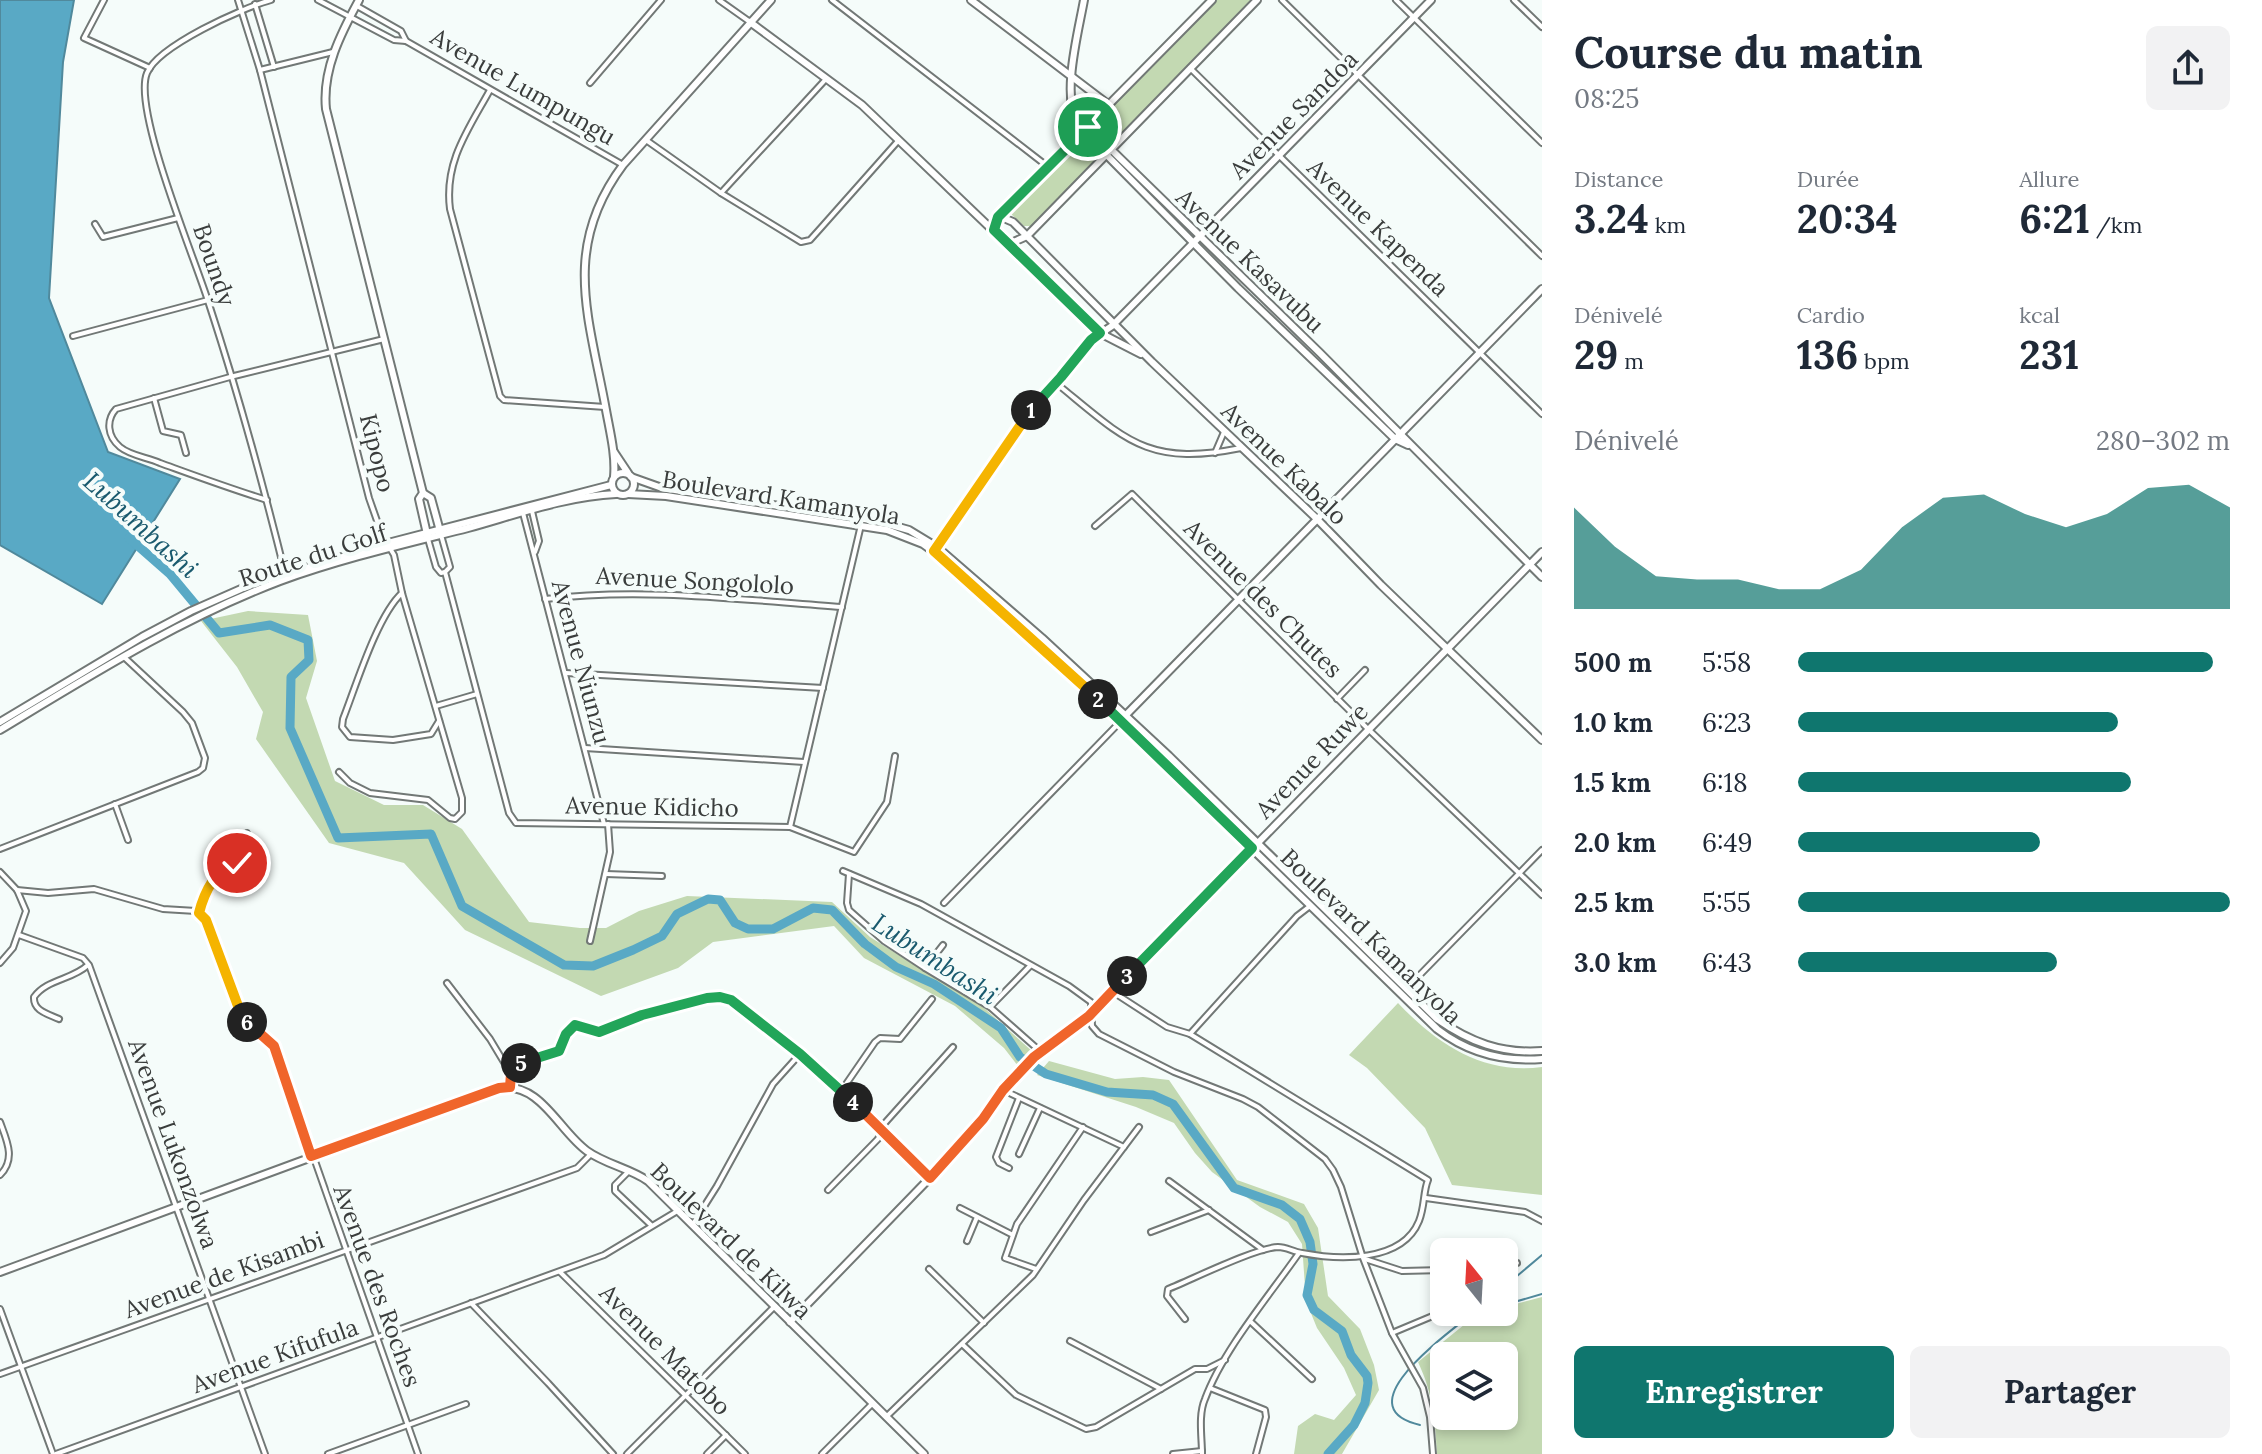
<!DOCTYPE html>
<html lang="fr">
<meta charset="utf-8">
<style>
:root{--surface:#fff;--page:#f2f2f3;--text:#1f2937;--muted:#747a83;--accent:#0f766e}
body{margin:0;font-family:Lora,serif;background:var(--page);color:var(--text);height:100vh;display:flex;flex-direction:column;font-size:30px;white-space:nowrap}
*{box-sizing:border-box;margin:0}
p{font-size:26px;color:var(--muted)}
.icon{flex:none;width:44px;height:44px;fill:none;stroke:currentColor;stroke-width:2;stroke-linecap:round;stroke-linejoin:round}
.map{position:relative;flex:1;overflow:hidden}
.details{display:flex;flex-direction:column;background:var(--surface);width:720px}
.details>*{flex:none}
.needle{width:52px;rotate:342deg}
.fabs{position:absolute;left:1430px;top:1238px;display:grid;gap:16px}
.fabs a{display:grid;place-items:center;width:88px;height:88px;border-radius:12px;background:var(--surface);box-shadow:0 4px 12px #0003;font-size:40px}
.pin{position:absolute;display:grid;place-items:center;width:68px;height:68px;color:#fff;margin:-34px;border:4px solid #fff;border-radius:50%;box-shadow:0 2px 8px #0007}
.km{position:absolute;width:40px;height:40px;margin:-20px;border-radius:50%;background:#222;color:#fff;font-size:22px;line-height:40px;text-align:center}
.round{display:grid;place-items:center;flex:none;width:84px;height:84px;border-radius:12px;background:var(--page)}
.headline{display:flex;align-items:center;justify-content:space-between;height:136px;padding:0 32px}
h1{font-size:44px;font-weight:700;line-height:60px}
.stats{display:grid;grid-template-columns:repeat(3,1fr);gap:12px;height:136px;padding:8px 32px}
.stats div{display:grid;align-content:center}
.stats b{font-size:40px;font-weight:700}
.stats small{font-size:22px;font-weight:400}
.stats p{font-size:22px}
.chart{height:224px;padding:16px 32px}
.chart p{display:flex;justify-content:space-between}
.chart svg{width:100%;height:144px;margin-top:8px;fill:var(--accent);opacity:.7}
.cta{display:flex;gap:16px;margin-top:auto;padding:16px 32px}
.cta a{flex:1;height:92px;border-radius:12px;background:var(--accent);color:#fff;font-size:32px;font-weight:700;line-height:92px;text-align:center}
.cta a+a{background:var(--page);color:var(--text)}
ul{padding:0 32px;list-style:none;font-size:26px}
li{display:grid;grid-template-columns:128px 96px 1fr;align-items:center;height:60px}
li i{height:20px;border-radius:10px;background:var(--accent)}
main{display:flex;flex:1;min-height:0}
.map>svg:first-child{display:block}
.green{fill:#c3d9b2;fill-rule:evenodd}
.water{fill:#59a9c5;stroke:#50899c;stroke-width:2}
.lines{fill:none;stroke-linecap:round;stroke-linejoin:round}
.stream{stroke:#50899c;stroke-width:2}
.river{stroke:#59a9c5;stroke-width:9}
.street-casing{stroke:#727876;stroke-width:8}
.secondary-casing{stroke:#727876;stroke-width:10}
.street{stroke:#fff;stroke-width:4}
.secondary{stroke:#fff;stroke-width:6}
.split-1-casing{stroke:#fff;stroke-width:16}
.split-2-casing{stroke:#fff;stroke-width:16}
.split-3-casing{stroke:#fff;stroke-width:16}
.split-4-casing{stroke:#fff;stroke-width:16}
.split-5-casing{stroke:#fff;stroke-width:16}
.split-6-casing{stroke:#fff;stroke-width:16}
.split-7-casing{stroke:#fff;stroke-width:16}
.split-1{stroke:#22a559;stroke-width:10}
.split-2{stroke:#f5b400;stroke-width:10}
.split-3{stroke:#22a559;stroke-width:10}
.split-4{stroke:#f0652b;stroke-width:10}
.split-5{stroke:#22a559;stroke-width:10}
.split-6{stroke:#f0652b;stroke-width:10}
.split-7{stroke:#f5b400;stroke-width:10}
.labels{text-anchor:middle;stroke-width:8;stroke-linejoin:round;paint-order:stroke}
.street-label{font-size:24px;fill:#3a3d3c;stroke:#f5fcfa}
.water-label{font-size:26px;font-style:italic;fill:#1a5a6e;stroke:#f5fcfa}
</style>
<main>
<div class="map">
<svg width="1542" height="1454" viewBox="0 0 1542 1454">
<rect width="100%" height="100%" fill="#f5fcfa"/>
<g class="green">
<polygon points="1217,0 1253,0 1117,139 1110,139 1097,127 1098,120"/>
<polygon points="1086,140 1099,153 1098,159 1032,226 1024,226 1011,214 1012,208 1078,141"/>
<polygon points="248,611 308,615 317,661 306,698 335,781 384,805 423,805 462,829 529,922 580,928 606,928 639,911 687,896 832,902 870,937 916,966 962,988 1033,1052 1018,1066 1004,1048 955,1006 864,958 834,926 713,942 678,968 601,996 465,930 404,863 329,843 256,739 263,712 237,667 201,621"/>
<path d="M1398,1003C1437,1044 1483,1075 1542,1067V1195L1452,1185L1425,1128L1367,1068L1349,1055Z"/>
<polygon points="1049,1061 1115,1079 1143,1077 1169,1080 1237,1180 1304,1204 1318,1228 1328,1296 1360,1329 1374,1365 1379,1390 1342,1454 1294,1454 1298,1426 1315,1414 1334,1420 1356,1395 1344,1368 1317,1328 1306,1301 1302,1244 1288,1222 1260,1207 1212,1172 1195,1153 1174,1123 1136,1107 1037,1075"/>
<path d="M1542,1297V1454H1437C1435,1419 1433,1394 1418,1362L1475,1316L1504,1312V1307ZM1444,1356H1504V1416H1444Z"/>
</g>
<polygon class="water" points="0,0 74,0 63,62 49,298 108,452 180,479 102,604 0,545"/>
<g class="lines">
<g class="stream">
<polyline points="1504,1287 1542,1255"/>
<polyline points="1504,1305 1542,1294"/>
<path d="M1420,1425C1341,1407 1452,1331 1474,1312"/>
</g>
<polyline class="river" points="129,538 170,574 219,633 270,625 308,640 309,660 291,677 290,728 338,838 431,834 462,906 564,965 593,966 633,950 662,936 677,914 708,899 720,900 735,923 748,929 773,929 813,908 832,910 865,944 896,967 934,984 1001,1028 1020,1057 1046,1074 1107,1092 1153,1095 1173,1104 1234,1188 1282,1205 1300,1219 1310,1242 1313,1264 1307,1295 1314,1310 1342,1331 1351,1355 1367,1376 1368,1383 1365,1403 1354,1425 1328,1454"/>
<defs>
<g id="street">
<polyline points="104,0 84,38 150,68"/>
<polyline points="238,0 260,70 369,498 382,535 394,555 402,593 462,798 462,812 455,819 450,818 428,800 370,793 350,783 339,772"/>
<path d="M271,0C242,8 158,46 147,73C132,109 195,259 208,301C238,392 263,484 286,577"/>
<polyline points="318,0 394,40 406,41 623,165"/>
<polyline points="719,0 750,22"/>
<polyline points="832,0 1047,166"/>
<polyline points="1282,0 1542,256"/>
<polyline points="1396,0 1542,143"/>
<polyline points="1514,0 1542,27"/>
<polyline points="255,4 274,67"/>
<polyline points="357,6 401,31 406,41"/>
<polyline points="1190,68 1542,414"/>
<polyline points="260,70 333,52"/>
<polyline points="590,83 661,0"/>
<path d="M490,90C468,130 444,162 450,209L500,396L504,400L605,407"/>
<polyline points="646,140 721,193 801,242 810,240 819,230 898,141"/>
<polyline points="721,193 826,79"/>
<polyline points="95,224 103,237 178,218"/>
<polyline points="73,336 208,300"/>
<path d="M1056,383C1125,439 1146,467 1241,448"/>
<polyline points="154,398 163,431 181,435 186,453"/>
<polyline points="1215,453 1224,432"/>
<path d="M267,500C231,489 196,476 160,463C147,457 131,456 120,447C107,436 106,420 116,409L230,377L384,339"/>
<polyline points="531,507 539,541 535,552"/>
<polyline points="523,513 604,824"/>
<polyline points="1095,526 1132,494 1367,728 1542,895"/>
<polyline points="441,535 450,567 445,572 509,813 516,823 790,827 854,852 887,802 895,756"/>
<polyline points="428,539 436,567 441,573 445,572"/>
<path d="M402,593C377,616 356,686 343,719L342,727L350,737L393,740L431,734L439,721"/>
<path d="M545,599C644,587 743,600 842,607"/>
<polyline points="566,673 823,688"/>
<polyline points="1337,699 1365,670"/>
<polyline points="436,706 477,694"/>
<polyline points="585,748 804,762"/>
<polyline points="115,804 128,840"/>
<polyline points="790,827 861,525"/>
<polyline points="0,849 198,772 203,768 205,758 192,723 183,712 124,657"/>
<polyline points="843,871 921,904 1069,986 1091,1002 1092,1026 1099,1034 1174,1072 1243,1099 1258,1107 1325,1159 1333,1170 1341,1187 1363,1258 1392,1333 1423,1388 1430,1417 1433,1454"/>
<polyline points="0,872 17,890 26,911 13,948 0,963"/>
<polyline points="606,874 662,876"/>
<polyline points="849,874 847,903 849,910 884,941 925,968"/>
<polyline points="17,890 48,893 94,889 163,909 196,911 204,917 241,1014 272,1042 276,1050 418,1454"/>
<polyline points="944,903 1121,721"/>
<path d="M199,913L220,871L231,864L246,863C257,855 251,844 247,833"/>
<polyline points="19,935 83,958 89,965 265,1454"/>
<polyline points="590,941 610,852 608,824"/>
<polyline points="943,945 925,968 990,1007 1041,1052"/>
<polyline points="447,983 490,1039 511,1074"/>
<polyline points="1407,988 1542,850"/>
<path d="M1113,992L1167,1027L1190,1034L1428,1180C1423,1192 1425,1206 1419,1221C1402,1263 1338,1260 1302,1253C1293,1252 1287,1247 1278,1247C1255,1248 1193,1279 1168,1289L1167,1296L1185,1319"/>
<polyline points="990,1007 1030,966"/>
<path d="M59,1019C48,1014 33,1011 34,997C47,979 72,980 88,965"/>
<polyline points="1190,1034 1297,916 1310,906"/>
<path d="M510,1087C507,1058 539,1060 559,1051L566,1034L575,1025L599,1032L642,1015L707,998L731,1000L842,1090L929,1178"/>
<polyline points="842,1090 875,1042 880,1038 900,1039 932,999"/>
<polyline points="1003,1090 1124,1147"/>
<path d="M0,1122C7,1141 16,1159 0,1175"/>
<polyline points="1019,1154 1040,1108"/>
<polyline points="1009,1168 999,1163 996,1157 1019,1098"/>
<polyline points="629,1171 615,1185 615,1191 651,1225"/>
<polyline points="1169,1181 1263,1250"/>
<polyline points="828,1190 878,1139 884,1124 953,1047"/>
<polyline points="1426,1198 1525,1212 1542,1221"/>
<polyline points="960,1208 1011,1234"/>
<polyline points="693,1224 717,1186 773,1084 800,1054"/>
<polyline points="1151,1232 1209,1210"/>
<polyline points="967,1241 977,1217"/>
<polyline points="1365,1259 1402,1271 1444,1270"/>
<polyline points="1504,1265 1517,1263"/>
<polyline points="929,1269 984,1323"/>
<polyline points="1036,1269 1005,1258 1017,1224 1083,1127"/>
<polyline points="560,1272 745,1454"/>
<polyline points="471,1303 548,1383 613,1454"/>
<polyline points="0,1309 53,1454"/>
<polyline points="1251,1322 1312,1379"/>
<polyline points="1392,1333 1435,1315"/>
<polyline points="1070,1341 1161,1389"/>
<polyline points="962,1344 1016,1395 1086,1429 1096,1427 1195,1369 1207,1369 1225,1360"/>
<polyline points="0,1374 577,1168 591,1154"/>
<polyline points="1210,1388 1265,1410 1266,1417 1256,1454"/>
<polyline points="886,1417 1033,1275 1084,1200 1139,1127"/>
<polyline points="56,1454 604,1255 679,1210"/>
<polyline points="328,1454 466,1404"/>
<polyline points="627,1454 775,1306"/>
<polyline points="707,1454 726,1435"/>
<polyline points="822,1454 873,1403"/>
<polyline points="1173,1454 1202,1451"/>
<path d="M1202,1454C1202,1437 1198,1415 1205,1399C1223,1350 1269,1296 1299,1253"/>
</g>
<g id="secondary">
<path d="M359,0C341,33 322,70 326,109L423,493L419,499L427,534"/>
<polyline points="971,0 1109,105"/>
<path d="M1084,0C1078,34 1061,95 1078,126L1238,288L1364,409L1395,439L1408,445"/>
<polyline points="750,22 862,105 1100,333 1141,354"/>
<polyline points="1073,99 1088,127 1320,353 1542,577"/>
<polyline points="1067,145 1073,121"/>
<polyline points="999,216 1013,222 1152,362 1316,518 1381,585 1542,740"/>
<polyline points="994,230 998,217 1212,0"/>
<polyline points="1009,244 1027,236 1257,0"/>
<polyline points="614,452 628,473"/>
<circle cx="623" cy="484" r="11"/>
<path d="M614,477C616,455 610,432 606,410C589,317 561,248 623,165L771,0"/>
<path d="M631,477L662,488L877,521L909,530L937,547L1042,638L1169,756L1437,1019C1470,1042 1501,1054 1542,1051"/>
<polyline points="423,493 431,498 440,531"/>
<path d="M628,494L666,496L887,530L923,544L945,560L1121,721L1437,1029C1468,1053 1504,1062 1542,1059"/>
<polyline points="934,550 1030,411 1061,377 1091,340 1112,326 1431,0"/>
<polyline points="1123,718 1542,289"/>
<polyline points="0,722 142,637 191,611 250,585 388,543 611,485"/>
<path d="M0,730C91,675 180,619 280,581C340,559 405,544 468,528C515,515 567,496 616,494"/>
<path d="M0,1272L499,1088C541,1082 558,1130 587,1151C605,1164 629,1168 648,1181L924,1454"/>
<polyline points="790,1322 954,1153 983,1119 1003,1090 1034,1057 1089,1016 1542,552"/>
</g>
</defs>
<use href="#street" class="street-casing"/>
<use href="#secondary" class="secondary-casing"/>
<use href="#street" class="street"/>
<use href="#secondary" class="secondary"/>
</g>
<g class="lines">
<defs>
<polyline id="split-1" points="1031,410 1061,377 1091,340 1100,333 994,230 998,217 1088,127"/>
<polyline id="split-2" points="1031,410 934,551 1098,699"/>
<polyline id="split-3" points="1098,699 1252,848 1127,976"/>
<polyline id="split-4" points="853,1102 930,1178 983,1119 1003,1090 1034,1057 1089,1016 1127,976"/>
<polyline id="split-5" points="521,1063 559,1051 566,1034 575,1025 599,1032 642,1015 707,998 720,997 731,1000 800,1054 853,1102"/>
<polyline id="split-6" points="247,1022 274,1046 311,1156 499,1088 510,1087 511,1074 521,1063"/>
<path id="split-7" d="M237,863C216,867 204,893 199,913L206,920L241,1014L247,1022"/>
</defs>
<use href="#split-1" class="split-1-casing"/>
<use href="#split-2" class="split-2-casing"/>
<use href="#split-3" class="split-3-casing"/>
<use href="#split-4" class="split-4-casing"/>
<use href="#split-5" class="split-5-casing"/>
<use href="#split-6" class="split-6-casing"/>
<use href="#split-7" class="split-7-casing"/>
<use href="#split-1" class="split-1"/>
<use href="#split-2" class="split-2"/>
<use href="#split-3" class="split-3"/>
<use href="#split-4" class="split-4"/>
<use href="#split-5" class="split-5"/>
<use href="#split-6" class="split-6"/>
<use href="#split-7" class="split-7"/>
</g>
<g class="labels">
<g class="street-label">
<text transform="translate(523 87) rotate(30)" y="8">Avenue Lumpungu</text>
<text transform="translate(1294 115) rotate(-45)" y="8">Avenue Sandoa</text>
<text transform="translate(1378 228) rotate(44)" y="8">Avenue Kapenda</text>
<text transform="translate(1250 261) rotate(44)" y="8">Avenue Kasavubu</text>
<text transform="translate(214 265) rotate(71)" y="8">Boundy</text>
<text transform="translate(377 453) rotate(76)" y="8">Kipopo</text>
<text transform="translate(1284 464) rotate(44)" y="8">Avenue Kabalo</text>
<text transform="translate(781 498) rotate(9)" y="8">Boulevard Kamanyola</text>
<text transform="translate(313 556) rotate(-18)" y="8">Route du Golf</text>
<text transform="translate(695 581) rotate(3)" y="8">Avenue Songololo</text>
<text transform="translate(1263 599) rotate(45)" y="8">Avenue des Chutes</text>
<text transform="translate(581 662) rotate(75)" y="8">Avenue Niunzu</text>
<text transform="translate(1312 761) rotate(-46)" y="8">Avenue Ruwe</text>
<text transform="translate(652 807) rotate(1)" y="8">Avenue Kidicho</text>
<text transform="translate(1371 937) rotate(44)" y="8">Boulevard Kamanyola</text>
<text transform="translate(173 1144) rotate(70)" y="8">Avenue Lukonzolwa</text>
<text transform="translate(731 1241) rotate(44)" y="8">Boulevard de Kilwa</text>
<text transform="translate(224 1275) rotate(-20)" y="8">Avenue de Kisambi</text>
<text transform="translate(377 1286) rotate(70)" y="8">Avenue des Roches</text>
<text transform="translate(665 1350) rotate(45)" y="8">Avenue Matobo</text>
<text transform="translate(275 1356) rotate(-20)" y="8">Avenue Kifufula</text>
</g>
<g class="water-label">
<text transform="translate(141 525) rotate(42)" y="9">Lubumbashi</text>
<text transform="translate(935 959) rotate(33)" y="9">Lubumbashi</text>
</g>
</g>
</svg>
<div class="fabs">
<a><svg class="needle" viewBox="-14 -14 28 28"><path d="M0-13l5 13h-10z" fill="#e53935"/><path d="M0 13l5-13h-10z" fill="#747a83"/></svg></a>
<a><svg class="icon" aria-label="layers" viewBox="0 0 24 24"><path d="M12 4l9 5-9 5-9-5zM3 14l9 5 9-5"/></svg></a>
</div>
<div class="pin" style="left:1088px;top:127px;background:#1e9e55"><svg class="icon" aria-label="arrive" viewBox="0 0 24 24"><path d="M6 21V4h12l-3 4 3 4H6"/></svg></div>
<div class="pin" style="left:237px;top:863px;background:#d93025"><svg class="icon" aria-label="check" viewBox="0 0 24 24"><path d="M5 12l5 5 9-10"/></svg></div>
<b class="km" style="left:1031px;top:410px">1</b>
<b class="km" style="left:1098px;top:699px">2</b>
<b class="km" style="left:1127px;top:976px">3</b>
<b class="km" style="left:853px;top:1102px">4</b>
<b class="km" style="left:521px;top:1063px">5</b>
<b class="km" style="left:247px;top:1022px">6</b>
</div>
<section class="details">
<div class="headline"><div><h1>Course du matin</h1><p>08:25</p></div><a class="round"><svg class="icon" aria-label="share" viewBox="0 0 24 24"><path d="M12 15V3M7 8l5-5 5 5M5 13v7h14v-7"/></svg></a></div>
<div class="stats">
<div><p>Distance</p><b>3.24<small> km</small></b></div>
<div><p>Durée</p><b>20:34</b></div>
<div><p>Allure</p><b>6:21<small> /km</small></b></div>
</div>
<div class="stats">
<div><p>Dénivelé</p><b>29<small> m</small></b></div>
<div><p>Cardio</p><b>136<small> bpm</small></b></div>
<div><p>kcal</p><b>231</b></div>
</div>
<div class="chart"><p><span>Dénivelé</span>280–302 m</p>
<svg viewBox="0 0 160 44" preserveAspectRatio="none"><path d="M0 44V13L10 25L20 34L30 35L40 35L50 38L60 38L70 32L80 19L90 10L100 9L110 15L120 19L130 15L140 7L150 6L160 13V44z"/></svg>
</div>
<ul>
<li><b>500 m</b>5:58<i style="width:96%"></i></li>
<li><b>1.0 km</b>6:23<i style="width:74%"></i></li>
<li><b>1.5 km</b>6:18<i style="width:77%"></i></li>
<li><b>2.0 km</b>6:49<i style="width:56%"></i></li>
<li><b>2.5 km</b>5:55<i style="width:100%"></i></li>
<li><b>3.0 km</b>6:43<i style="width:60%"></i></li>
</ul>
<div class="cta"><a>Enregistrer</a><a>Partager</a></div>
</section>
</main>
